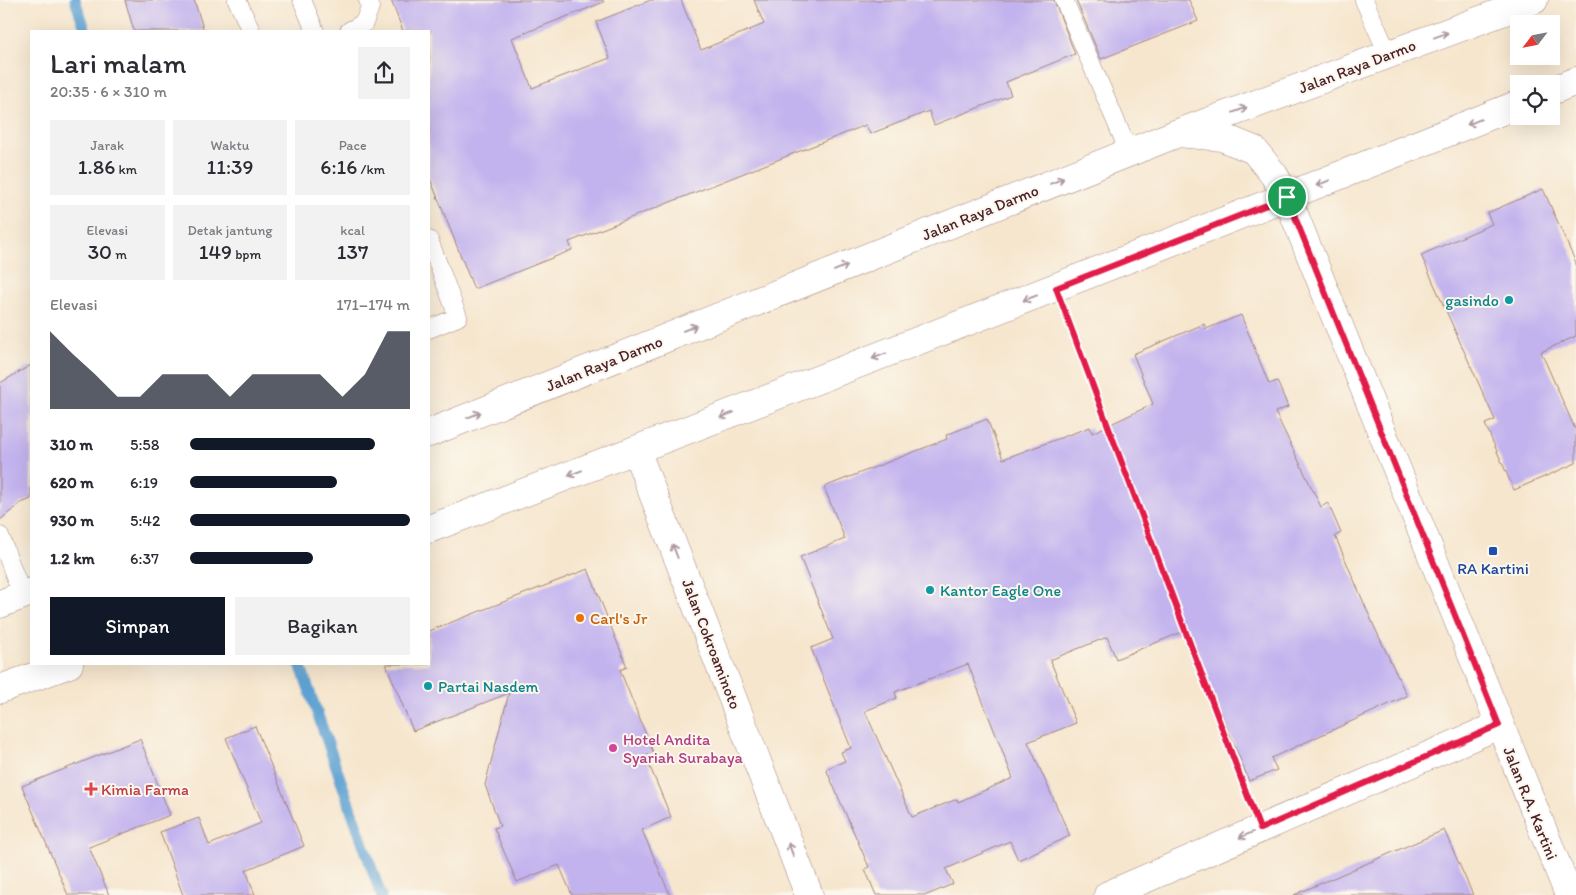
<!DOCTYPE html>
<html lang="id">
<meta charset="utf-8">
<style>
:root{--surface:#fff;--page:#f2f2f3;--text:#2b2b33;--muted:#7c7c81;--accent:#111827}
body{margin:0;font-family:Itim,sans-serif;background:var(--page);color:var(--text);height:100vh;display:flex;flex-direction:column;font-size:19px;white-space:nowrap}
*{box-sizing:border-box;margin:0}
p{font-size:16px;color:var(--muted)}
.icon{flex:none;width:28px;height:28px;fill:none;stroke:currentColor;stroke-width:2;stroke-linecap:round;stroke-linejoin:round}
.map{position:relative;flex:1;overflow:hidden}
.details{position:absolute;left:30px;top:30px;width:400px;height:635px;display:flex;flex-direction:column;background:var(--surface);border-radius:0px;box-shadow:0 5px 20px #0002}
.details>*{flex:none}
.needle{width:32px;rotate:238deg}
.tools{position:absolute;left:1510px;top:15px;display:grid;gap:10px}
.tools a{display:grid;place-items:center;width:50px;height:50px;border-radius:0px;background:var(--surface);box-shadow:0 5px 20px #0002;font-size:25px}
.pin{position:absolute;display:grid;place-items:center;width:42px;height:42px;color:#fff;margin:-21px;border:2px solid #fff;border-radius:50%;box-shadow:0 1px 5px #0007}
.round{display:grid;place-items:center;flex:none;width:52px;height:52px;border-radius:0px;background:var(--page)}
.summary{display:flex;align-items:center;justify-content:space-between;height:85px;padding:0 20px}
h1{font-size:28px;font-weight:600;line-height:38px}
.stats{display:grid;grid-template-columns:repeat(3,1fr);gap:8px;height:85px;padding:5px 20px}
.stats div{display:grid;align-content:center;border-radius:0px;background:var(--page);text-align:center}
.stats b{font-size:21px;font-weight:600}
.stats small{font-size:14px;font-weight:400}
.stats p{font-size:14px}
.chart{height:140px;padding:10px 20px}
.chart p{display:flex;justify-content:space-between}
.chart svg{width:100%;height:90px;margin-top:5px;fill:var(--accent);opacity:.7}
.action{display:flex;gap:10px;margin-top:auto;padding:10px 20px}
.action a{flex:1;height:58px;border-radius:0px;background:var(--accent);color:#fff;font-size:20px;font-weight:600;line-height:58px;text-align:center}
.action a+a{background:var(--page);color:var(--text)}
ul{padding:0 20px;list-style:none;font-size:16px}
li{display:grid;grid-template-columns:80px 60px 1fr;align-items:center;height:38px}
li i{height:12px;border-radius:6px;background:var(--accent)}
.map>svg:first-child{display:block}
.lines{fill:none;stroke-linecap:round;stroke-linejoin:round}
.stream{stroke:#5da1d2;stroke-width:11}
.building{fill:#c2b3ee;fill-rule:evenodd}
.lane-casing{stroke:#a0827c;stroke-width:19}
.secondary-casing{stroke:#a0827c;stroke-width:29}
.primary-casing{stroke:#a0827c;stroke-width:29}
.path{stroke:#a0827c;stroke-width:3;stroke-dasharray:1 4;stroke-linecap:butt}
.lane{stroke:#fff;stroke-width:18}
.secondary{stroke:#fff;stroke-width:28}
.primary{stroke:#fff;stroke-width:28}
.oneway{stroke:#ae9aa0}
.route-casing{stroke:#fff;stroke-width:10}
.route{stroke:#e11d48;stroke-width:6}
.culture-dot{fill:#0f9aa8;stroke:#fbf7ec;stroke-width:2}
.transit-dot{fill:#1a4fb4;stroke:#fbf7ec;stroke-width:2}
.food-dot{fill:#e8710a;stroke:#fbf7ec;stroke-width:2}
.hotel-dot{fill:#d1479c;stroke:#fbf7ec;stroke-width:2}
.health-dot{fill:#e0444e;stroke:#fbf7ec;stroke-width:2}
.labels{text-anchor:middle;stroke-width:4;stroke-linejoin:round;paint-order:stroke}
.street-label{font-size:16px;fill:#4a1f2b;stroke:#fbf7ec}
.culture-label{font-size:16px;fill:#0d838f;stroke:#fbf7ec;text-anchor:start}
.transit-label{font-size:16px;fill:#164399;stroke:#fbf7ec}
.food-label{font-size:16px;fill:#c56008;stroke:#fbf7ec;text-anchor:start}
.hotel-label{font-size:16px;fill:#b23c85;stroke:#fbf7ec;text-anchor:start}
.health-label{font-size:16px;fill:#be3a42;stroke:#fbf7ec;text-anchor:start}
</style>
<div class="map">
<svg width="1576" height="895" viewBox="0 0 1576 895">
<rect width="100%" height="100%" fill="#fbf7ec"/>
<filter id="ink" filterUnits="userSpaceOnUse"><feTurbulence type="fractalNoise" baseFrequency=".02" numOctaves="2"/><feDisplacementMap in="SourceGraphic" scale="10" xChannelSelector="R" yChannelSelector="G"/><feConvolveMatrix kernelMatrix="1 2 1 2 8 2 1 2 1" color-interpolation-filters="sRGB"/></filter>
<filter id="wash" filterUnits="userSpaceOnUse"><feTurbulence type="fractalNoise" baseFrequency=".0096" numOctaves="4" result="noise"/><feDisplacementMap in="SourceGraphic" scale="20" xChannelSelector="R" yChannelSelector="G"/><feGaussianBlur stdDeviation="1.12" result="paint"/><feColorMatrix in="noise" values="0 0 0 0 0 0 0 0 0 0 0 0 0 0 0 0 0 1.4 0 .05"/><feComposite in="paint" operator="in"/></filter>
<g filter="url(#wash)">
<rect width="100%" height="100%" fill="#f6e6ce"/>
<g class="lines">
<g class="stream">
<polyline points="75,0 86,31"/>
<polyline points="300,664 381,895"/>
</g>
</g>
<g id="blocks">
<g class="building">
<polygon points="125,0 194,0 204,31 134,31"/>
<polygon points="391,0 603,0 604,2 512,38 532,88 610,58 596,22 651,0 681,0 701,50 764,24 754,0 1054,0 1075,54 1006,82 1011,95 934,125 929,111 870,134 866,125 569,242 572,250 474,289 429,176 429,31 403,31"/>
<polygon points="1076,0 1189,0 1198,21 1101,59"/>
<polygon points="1543,189 1576,263 1576,336 1541,352 1576,431 1576,463 1514,490 1485,424 1495,420 1421,255 1492,224 1487,213"/>
<path d="M1241,315L1269,384L1277,381L1288,407L1275,412L1321,507L1328,503L1341,533L1335,536L1373,624L1407,696L1271,758L1277,770L1249,781L1187,630L1116,659L1107,637L1050,660L1076,723L1028,742L1070,836L1018,860L1010,841L946,869L953,884L927,895H876L865,869L869,867L826,769L845,761L841,752L851,748L811,648L833,639L800,557L845,539L824,487L947,439L946,435L987,419L1003,459L1090,427L1092,433L1153,404L1133,354L1204,324L1206,329ZM968,664L1013,778L958,802L957,799L912,817L865,711L897,698L895,692Z"/>
<polygon points="31,365 31,499 21,503 0,520 0,383"/>
<polygon points="588,569 627,667 620,670 653,752 645,755 671,817 642,830 670,895 572,895 559,865 517,882 494,828 500,826 485,785 509,693 413,731 386,664 429,664 429,631"/>
<polygon points="255,726 304,846 246,870 255,895 183,895 160,832 199,818 209,845 261,823 226,738"/>
<polygon points="140,739 170,815 89,847 109,895 68,895 22,786"/>
<polygon points="1444,830 1473,895 1294,895"/>
</g>
</g>
</g>
<g filter="url(#ink)">
<use href="#blocks" fill-opacity="0" stroke="#a0827c" stroke-width="1"/>
<g class="lines">
<defs>
<g id="lane">
<polyline points="237,0 251,31"/>
<polyline points="302,0 315,31"/>
<polyline points="1064,0 1129,152"/>
<polyline points="1364,0 1388,54"/>
<polyline points="349,31 364,23 370,7 368,0"/>
<polyline points="429,240 458,317 429,329"/>
<polyline points="0,536 22,595"/>
</g>
<g id="secondary">
<polyline points="1178,133 1222,137 1254,150 1274,175 1287,197 1569,895"/>
<polyline points="636,450 809,895"/>
<polyline points="1108,895 1499,725"/>
</g>
<g id="primary">
<polyline points="1551,91 1576,81"/>
<polyline points="429,433 1178,133 1534,0"/>
<path d="M429,529C793,390 1157,249 1519,104"/>
<polyline points="0,604 31,592"/>
<polyline points="0,689 69,664"/>
</g>
</defs>
<use href="#lane" class="lane-casing"/>
<use href="#secondary" class="secondary-casing"/>
<use href="#primary" class="primary-casing"/>
<polyline class="path" points="1067,318 1248,798"/>
<use href="#lane" class="lane"/>
<use href="#secondary" class="secondary"/>
<use href="#primary" class="primary"/>
</g>
<defs><path id="oneway-shaft" d="M-6 0H5M1.5-3L5.5 0L1.5 3" fill="none" stroke-width="1.6" stroke-linecap="round" stroke-linejoin="round" transform="scale(1.25)"/></defs>
<g class="oneway">
<use href="#oneway-shaft" transform="translate(1441 35) rotate(-20)"/>
<use href="#oneway-shaft" transform="translate(1240 110) rotate(-21)"/>
<use href="#oneway-shaft" transform="translate(1474 122) rotate(158)"/>
<use href="#oneway-shaft" transform="translate(1057 181) rotate(-22)"/>
<use href="#oneway-shaft" transform="translate(1323 183) rotate(158)"/>
<use href="#oneway-shaft" transform="translate(841 268) rotate(-22)"/>
<use href="#oneway-shaft" transform="translate(1030 298) rotate(159)"/>
<use href="#oneway-shaft" transform="translate(690 328) rotate(-22)"/>
<use href="#oneway-shaft" transform="translate(879 356) rotate(159)"/>
<use href="#oneway-shaft" transform="translate(474 415) rotate(-22)"/>
<use href="#oneway-shaft" transform="translate(727 415) rotate(159)"/>
<use href="#oneway-shaft" transform="translate(575 473) rotate(159)"/>
<use href="#oneway-shaft" transform="translate(675 551) rotate(-111)"/>
<use href="#oneway-shaft" transform="translate(1246 835) rotate(157)"/>
<use href="#oneway-shaft" transform="translate(791 850) rotate(-111)"/>
</g>
</g>
<g class="lines" filter="url(#ink)">
<defs>
<polygon id="route" points="1287,197 1499,725 1260,829 1056,288"/>
</defs>
<use href="#route" class="route-casing"/>
<use href="#route" class="route"/>
</g>
<g class="culture-dot">
<circle cx="1509" cy="300" r="5"/>
<circle cx="930" cy="590" r="5"/>
<circle cx="428" cy="686" r="5"/>
</g>
<rect class="transit-dot" x="1488" y="546" width="10" height="10" rx="2.5"/>
<circle class="food-dot" cx="580" cy="618" r="5"/>
<circle class="hotel-dot" cx="613" cy="748" r="5"/>
<path class="health-dot" d="M88.5 781.5h5v5h5v5h-5v5h-5v-5h-5v-5h5z"/>
<g class="labels">
<g class="street-label">
<text transform="translate(1357 66) rotate(-21)" y="6">Jalan Raya Darmo</text>
<text transform="translate(980 212) rotate(-22)" y="6">Jalan Raya Darmo</text>
<text transform="translate(604 363) rotate(-22)" y="6">Jalan Raya Darmo</text>
<text transform="translate(712 644) rotate(69)" y="6">Jalan Cokroaminoto</text>
<text transform="translate(1531 803) rotate(68)" y="6">Jalan R.A. Kartini</text>
</g>
<g class="culture-label">
<text x="1499" y="306" text-anchor="end">gasindo</text>
<text x="940" y="596">Kantor Eagle One</text>
<text x="438" y="692">Partai Nasdem</text>
</g>
<g class="transit-label">
<text x="1493" y="574">RA Kartini</text>
</g>
<g class="food-label">
<text x="590" y="624">Carl's Jr</text>
</g>
<g class="hotel-label">
<text x="623" y="745">Hotel Andita<tspan x="623" dy="18">Syariah Surabaya</tspan></text>
</g>
<g class="health-label">
<text x="101" y="795">Kimia Farma</text>
</g>
</g>
</svg>
<div class="tools">
<a><svg class="needle" viewBox="-14 -14 28 28"><path d="M0-13l5 13h-10z" fill="#e53935"/><path d="M0 13l5-13h-10z" fill="#7c7c81"/></svg></a>
<a><svg class="icon" aria-label="locate" viewBox="0 0 24 24"><circle cx="12" cy="12" r="6"/><path d="M12 2v4M12 18v4M2 12h4M18 12h4"/></svg></a>
</div>
<div class="pin" style="left:1287px;top:197px;background:#1e9e55"><svg class="icon" aria-label="arrive" viewBox="0 0 24 24"><path d="M6 21V4h12l-3 4 3 4H6"/></svg></div>
<section class="details">
<div class="summary"><div><h1>Lari malam</h1><p>20:35 · 6 × 310 m</p></div><a class="round"><svg class="icon" aria-label="share" viewBox="0 0 24 24"><path d="M12 15V3M7 8l5-5 5 5M5 13v7h14v-7"/></svg></a></div>
<div class="stats">
<div><p>Jarak</p><b>1.86<small> km</small></b></div>
<div><p>Waktu</p><b>11:39</b></div>
<div><p>Pace</p><b>6:16<small> /km</small></b></div>
</div>
<div class="stats">
<div><p>Elevasi</p><b>30<small> m</small></b></div>
<div><p>Detak jantung</p><b>149<small> bpm</small></b></div>
<div><p>kcal</p><b>137</b></div>
</div>
<div class="chart"><p><span>Elevasi</span>171–174 m</p>
<svg viewBox="0 0 160 44" preserveAspectRatio="none"><path d="M0 44V6L10 17L20 27L30 38L40 38L50 27L60 27L70 27L80 38L90 27L100 27L110 27L120 27L130 38L140 27L150 6L160 6V44z"/></svg>
</div>
<ul>
<li><b>310 m</b>5:58<i style="width:84%"></i></li>
<li><b>620 m</b>6:19<i style="width:67%"></i></li>
<li><b>930 m</b>5:42<i style="width:100%"></i></li>
<li><b>1.2 km</b>6:37<i style="width:56%"></i></li>
</ul>
<div class="action"><a>Simpan</a><a>Bagikan</a></div>
</section>
</div>
